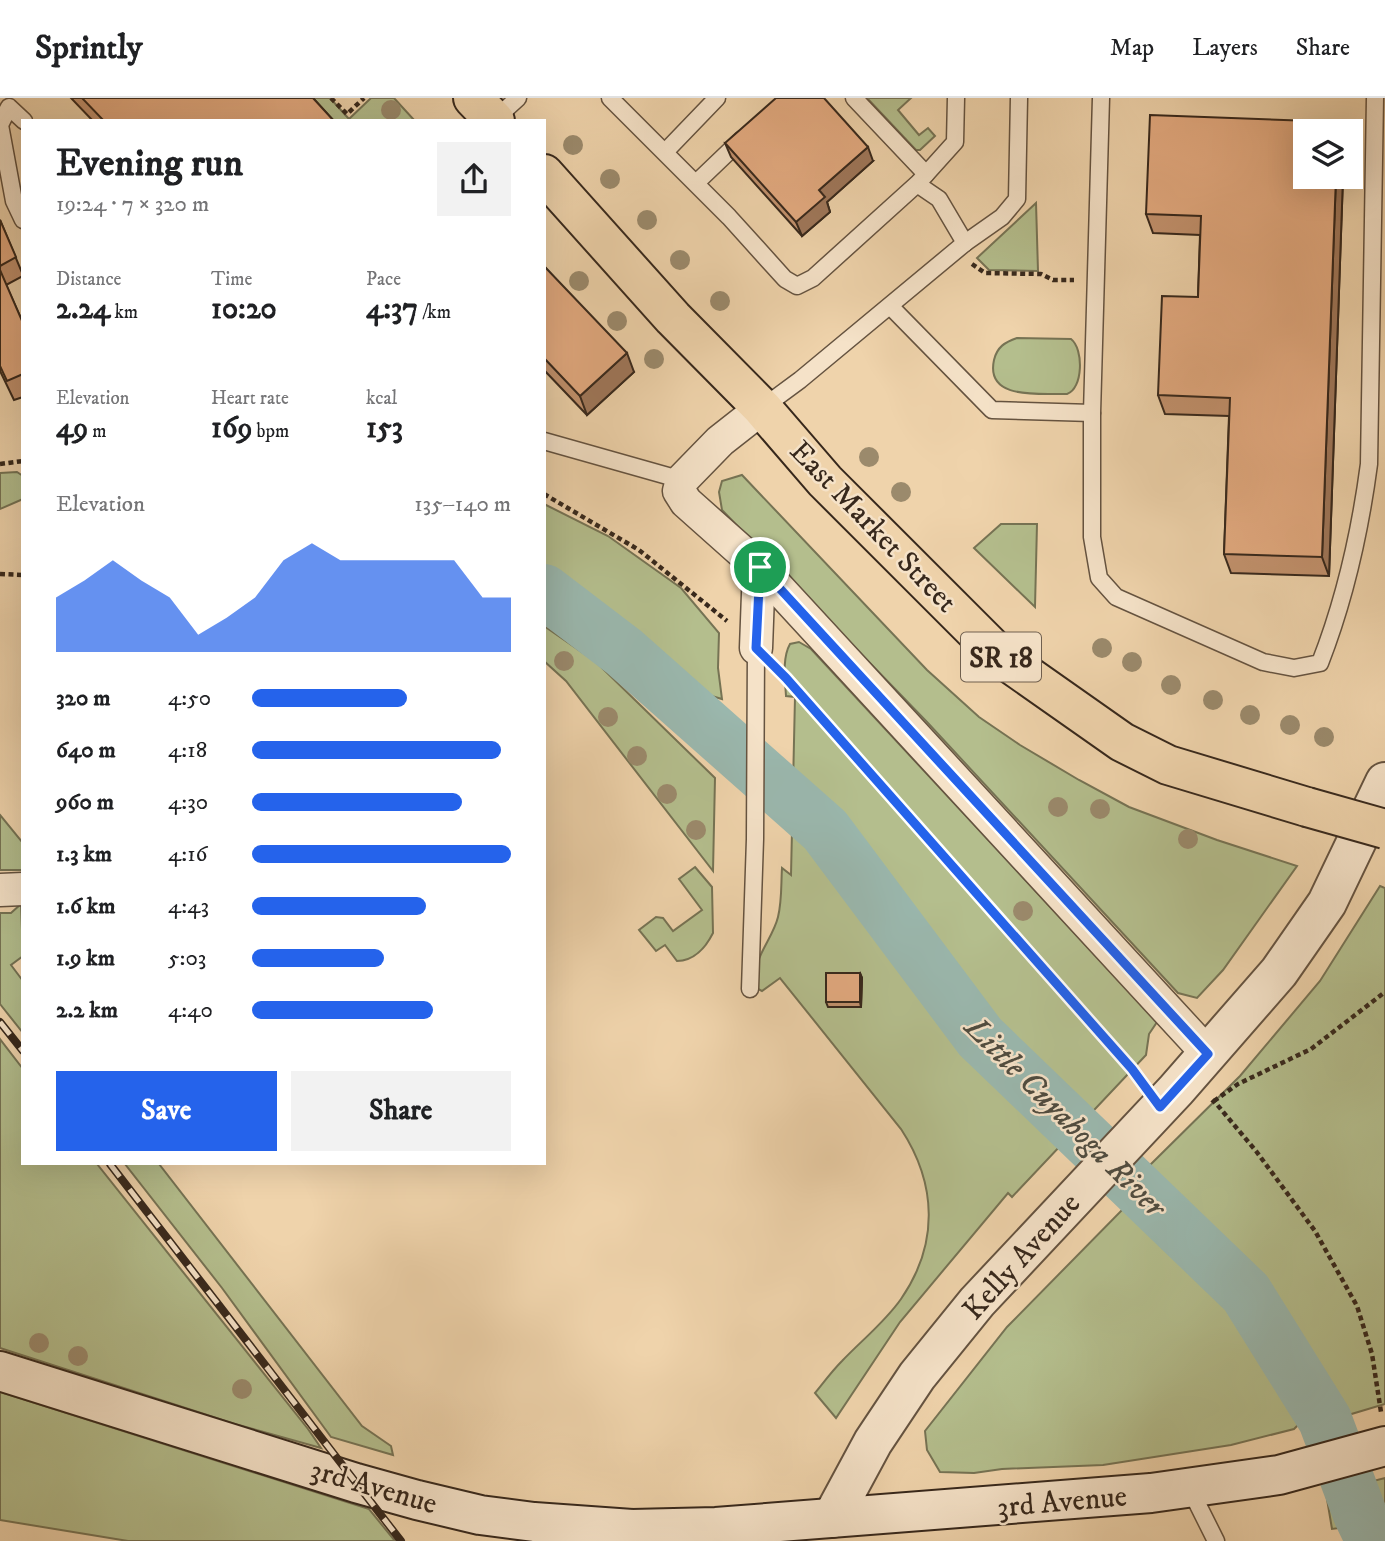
<!DOCTYPE html>
<meta charset="utf-8">
<style>
:root{--surface:#fff;--page:#f2f2f2;--text:#202124;--muted:#757577;--line:#e0e0e0;--accent:#2563eb}
body{margin:0;font-family:"IM FELL DW Pica",serif;background:var(--page);color:var(--text);height:100vh;display:flex;flex-direction:column;font-size:26px;white-space:nowrap}
*{box-sizing:border-box;margin:0}
p{font-size:23px;color:var(--muted)}
.icon{flex:none;width:38px;height:38px;fill:none;stroke:currentColor;stroke-width:2;stroke-linecap:round;stroke-linejoin:round}
.map{position:relative;flex:1;overflow:hidden}
.side{position:absolute;left:21px;top:21px;width:525px;height:1046px;display:flex;flex-direction:column;background:var(--surface);border-radius:0px;box-shadow:0 7px 28px #0002}
.side>*{flex:none}
.controls{position:absolute;left:1293px;top:21px;display:grid;gap:14px}
.controls a{display:grid;place-items:center;width:70px;height:70px;border-radius:0px;background:var(--surface);box-shadow:0 7px 28px #0002;font-size:35px}
.pin{position:absolute;display:grid;place-items:center;width:60px;height:60px;color:#fff;margin:-30px;border:4px solid #fff;border-radius:50%;box-shadow:0 2px 7px #0007}
.round{display:grid;place-items:center;flex:none;width:74px;height:74px;border-radius:0px;background:var(--page)}
.summary{display:flex;align-items:center;justify-content:space-between;height:119px;padding:0 35px}
h1{font-size:38px;font-weight:800;line-height:52px}
.metrics{display:grid;grid-template-columns:repeat(3,1fr);gap:10px;height:119px;padding:7px 35px}
.metrics div{display:grid;align-content:center}
.metrics b{font-size:30px;font-weight:800}
.metrics small{font-size:19px;font-weight:400}
.metrics p{font-size:19px}
.chart{height:196px;padding:14px 35px}
.chart p{display:flex;justify-content:space-between}
.chart svg{width:100%;height:126px;margin-top:7px;fill:var(--accent);opacity:.7}
.button{display:flex;gap:14px;margin-top:auto;padding:14px 35px}
.button a{flex:1;height:80px;border-radius:0px;background:var(--accent);color:#fff;font-size:28px;font-weight:800;line-height:80px;text-align:center}
.button a+a{background:var(--page);color:var(--text)}
ul{padding:0 35px;list-style:none;font-size:23px}
li{display:grid;grid-template-columns:112px 84px 1fr;align-items:center;height:52px}
li i{height:18px;border-radius:9px;background:var(--accent)}
header{display:flex;align-items:center;gap:42px;box-sizing:border-box;height:98px;padding:0 35px;background:var(--surface);border-bottom:2px solid var(--line)}
header strong{font-size:33px}
nav{display:flex;gap:38px;margin-inline-start:auto;font-size:24px}
.map>svg:first-child{display:block}
.green{fill:#b4be8d;stroke:#767354;stroke-width:2}
.lines{fill:none;stroke-linecap:round;stroke-linejoin:round}
.river{stroke:#9ab7ad;stroke-width:54}
.service-casing{stroke:#655340;stroke-width:19}
.minor-casing{stroke:#655340;stroke-width:35}
.tertiary-casing{stroke:#655340;stroke-width:42}
.secondary-casing{stroke:#37281c;stroke-width:42}
.primary-casing{stroke:#37281c;stroke-width:42}
.path{stroke:#37281c;stroke-width:4.5;stroke-dasharray:5 3.5;stroke-linecap:butt}
.service{stroke:#f5e2c8;stroke-width:16}
.minor{stroke:#f5e2c8;stroke-width:32}
.tertiary{stroke:#f5e2c8;stroke-width:38}
.secondary{stroke:#f5e2c8;stroke-width:38}
.primary{stroke:#efd3ab;stroke-width:38}
.rail-casing{stroke:#37281c;stroke-width:8}
.rail{stroke:#f5e2c8;stroke-width:5;stroke-dasharray:16;stroke-linecap:butt}
.primary-bridge-casing{stroke:#37281c;stroke-width:42;stroke-linecap:butt}
.primary-bridge{stroke:#efd3ab;stroke-width:38}
.tree{fill:#9b8a6c}
.wall{fill:#c3926e;stroke:#37281c;stroke-width:2}
.shaded-wall{fill:#9f775a;stroke:#37281c;stroke-width:2}
.building{fill:#e3aa80;stroke:#37281c;stroke-width:2}
.route-casing{stroke:#fff;stroke-width:14}
.route{stroke:#2563eb;stroke-width:9}
.labels{text-anchor:middle;stroke-width:5;stroke-linejoin:round;paint-order:stroke}
.shield{fill:#f5e2c8;stroke:#706050;stroke-width:2}
.shield-label{font-size:28px;font-weight:bold;fill:#37281c}
.street-label{font-size:30px;fill:#37281c;stroke:#f5e2c8}
.water-label{font-size:32px;font-style:italic;fill:#504c40;stroke:#f5e2c8}
</style>
<header>
<strong>Sprintly</strong>
<nav><a>Map</a><a>Layers</a><a>Share</a></nav>
</header>
<div class="map">
<svg width="1385" height="1443" viewBox="0 0 1385 1443">
<rect width="100%" height="100%" fill="#efd3ab"/>
<filter id="stains"><feTurbulence type="fractalNoise" baseFrequency=".00286" numOctaves="4"/><feColorMatrix values="0 0 0 0 .2 0 0 0 0 .09 0 0 0 0 .02 0 0 0 .5 -.17"/></filter>
<radialGradient id="worn" r=".72"><stop offset=".6" stop-color="#630" stop-opacity="0"/><stop offset="1" stop-color="#630" stop-opacity=".3"/></radialGradient>
<g class="green">
<polygon points="303,0 330,0 349,21 371,0 394,0 415,23 324,23"/>
<polygon points="867,0 911,0 898,12 919,37 928,30 935,38 920,52 916,52"/>
<polygon points="1036,105 1038,173 989,172 977,160"/>
<path d="M1017,240L1071,241C1084,251 1083,291 1067,296C1041,295 985,303 994,262C997,249 1005,244 1017,240Z"/>
<polygon points="17,374 23,378 23,401 0,411 0,375"/>
<polygon points="742,377 927,572 979,619 1020,647 1079,682 1129,709 1217,742 1297,768 1223,872 1197,900 1178,895 927,624 722,412 719,394 722,383"/>
<polygon points="544,406 608,438 681,490 719,535 718,570 722,601 684,590 657,568 618,525 572,489 544,477"/>
<polygon points="1001,426 1037,426 1035,509 974,450"/>
<polygon points="544,528 596,564 715,680 713,773 566,583 544,563"/>
<path d="M799,544L811,551L1157,924L1149,936L1146,957L1012,1099L1008,1095L900,1224L836,1320L815,1295C824,1284 832,1273 842,1263C862,1242 885,1224 901,1201C939,1146 937,1086 901,1031L780,880L762,893L758,891C748,863 772,844 778,819C782,803 781,786 782,770L791,777L795,599L786,598C785,582 782,560 790,546Z"/>
<polygon points="0,717 23,745 23,772 0,772"/>
<path d="M695,769L712,789L713,835C706,849 694,863 677,863L665,847L656,853L639,832L656,819L663,820L673,833L702,812L679,781Z"/>
<path d="M1380,788L1385,790V1306L1348,1317L1338,1306C1303,1250 1267,1187 1222,1138C1199,1113 1172,1093 1145,1072L1240,978L1320,883Z"/>
<polygon points="21,806 23,858 11,867 23,883 23,935 0,906 0,815 11,815"/>
<polygon points="0,941 23,971 23,1066 97,1066 308,1331 321,1350 235,1326 0,1250"/>
<polygon points="125,1066 159,1066 362,1328 391,1348 393,1357 331,1339 222,1190"/>
<polygon points="1134,1103 1192,1155 1237,1201 1264,1237 1300,1325 1294,1331 1231,1347 1103,1367 1002,1371 974,1375 940,1374 927,1352 925,1333 1007,1229 1123,1111"/>
<polygon points="0,1294 369,1411 395,1443 128,1443 0,1422"/>
<polygon points="1385,1380 1385,1424 1332,1431 1326,1395"/>
</g>
<g class="lines">
<polyline class="river" points="544,493 624,554 825,732 980,939 1246,1195 1325,1322 1360,1416 1373,1443"/>
<defs>
<g id="service">
<polyline points="610,0 729,119 785,181 797,188 813,180 917,86 939,101 965,145"/>
<polyline points="854,0 926,76"/>
<path d="M1101,0L1092,315V439L1099,480L1116,499L1263,564L1294,570L1320,565C1345,501 1360,434 1369,366L1375,0"/>
<polyline points="494,22 518,0"/>
<polyline points="665,54 717,0"/>
<polyline points="919,84 955,44 956,0"/>
<polyline points="696,85 742,41"/>
<polyline points="23,122 14,103 0,27 9,9 24,23"/>
<polyline points="890,208 992,312 1092,315"/>
<polyline points="762,310 800,282 965,145 1002,119 1017,101 1019,0"/>
<polyline points="544,343 682,382"/>
<polyline points="750,891 755,741 756,550"/>
<polyline points="1189,1389 1216,1443"/>
</g>
<g id="minor">
<polyline points="759,469 1208,956"/>
<polyline points="756,550 759,469 686,404 679,393 682,382 720,343 762,310"/>
<polyline points="0,792 23,791"/>
</g>
<polyline id="tertiary" points="832,1420 873,1344 917,1278 977,1204 1176,992 1279,874 1327,805 1385,684"/>
<polyline id="secondary" points="0,1273 356,1385 417,1402 480,1417 534,1424 632,1431 716,1429 1151,1395 1279,1377 1385,1348"/>
<g id="primary">
<polyline points="473,0 495,23"/>
<polyline points="544,76 673,220 762,310 825,383 1001,559 1122,644 1168,667 1307,709"/>
</g>
</defs>
<use href="#service" class="service-casing"/>
<use href="#minor" class="minor-casing"/>
<use href="#tertiary" class="tertiary-casing"/>
<use href="#secondary" class="secondary-casing"/>
<use href="#primary" class="primary-casing"/>
<g class="path">
<polyline points="331,0 347,16 364,0"/>
<polyline points="972,166 985,175 1041,176 1053,182 1074,182"/>
<polyline points="0,366 23,363"/>
<polyline points="544,396 639,452 727,523"/>
<polyline points="0,476 23,477"/>
<polyline points="779,573 1139,981"/>
<polyline points="1214,1003 1238,986 1311,951 1385,894"/>
<polyline points="1212,1005 1214,1003 1256,1053 1315,1133 1357,1208 1372,1256 1381,1314"/>
</g>
<use href="#service" class="service"/>
<use href="#minor" class="minor"/>
<use href="#tertiary" class="tertiary"/>
<use href="#secondary" class="secondary"/>
<use href="#primary" class="primary"/>
<defs>
<g id="rail">
<polyline points="0,924 23,953"/>
<polyline points="110,1066 401,1443"/>
</g>
</defs>
<use href="#rail" class="rail-casing"/>
<use href="#rail" class="rail"/>
<defs>
<polyline id="primary-bridge" points="1307,709 1385,731"/>
</defs>
<use href="#primary-bridge" class="primary-bridge-casing"/>
<use href="#primary-bridge" class="primary-bridge"/>
</g>
<g class="tree">
<circle cx="391" cy="12" r="10"/>
<circle cx="573" cy="47" r="10"/>
<circle cx="610" cy="81" r="10"/>
<circle cx="647" cy="122" r="10"/>
<circle cx="680" cy="162" r="10"/>
<circle cx="579" cy="183" r="10"/>
<circle cx="720" cy="203" r="10"/>
<circle cx="617" cy="223" r="10"/>
<circle cx="654" cy="261" r="10"/>
<circle cx="869" cy="359" r="10"/>
<circle cx="901" cy="394" r="10"/>
<circle cx="1102" cy="550" r="10"/>
<circle cx="564" cy="563" r="10"/>
<circle cx="1132" cy="564" r="10"/>
<circle cx="1171" cy="587" r="10"/>
<circle cx="1213" cy="602" r="10"/>
<circle cx="1250" cy="617" r="10"/>
<circle cx="608" cy="619" r="10"/>
<circle cx="1290" cy="627" r="10"/>
<circle cx="1324" cy="639" r="10"/>
<circle cx="637" cy="658" r="10"/>
<circle cx="667" cy="696" r="10"/>
<circle cx="1058" cy="709" r="10"/>
<circle cx="1100" cy="711" r="10"/>
<circle cx="696" cy="732" r="10"/>
<circle cx="1188" cy="741" r="10"/>
<circle cx="1023" cy="813" r="10"/>
<circle cx="39" cy="1245" r="10"/>
<circle cx="78" cy="1258" r="10"/>
<circle cx="242" cy="1291" r="10"/>
</g>
<g class="wall">
<polygon points="71,0 313,0 334,23 93,23"/>
<polygon points="725,45 873,63 827,104 830,114 802,138 731,59"/>
<polygon points="1306,79 1343,79 1329,478 1231,475 1224,456 1229,318 1165,316 1158,297 1198,199 1200,137 1153,135 1146,116"/>
<polygon points="0,122 23,177 23,178 6,187 23,225 23,299 14,302 0,273"/>
<polygon points="544,168 634,274 587,317 544,272"/>
<polygon points="860,875 862,880 861,909 828,909 826,904"/>
</g>
<g class="shaded-wall">
<polygon points="868,49 873,63 827,104 830,114 802,138 796,124 819,92"/>
<polygon points="1336,79 1343,79 1329,478 1322,459"/>
<polygon points="627,255 634,274 587,317 580,298"/>
<polygon points="860,875 862,880 861,909 860,904"/>
</g>
<g class="building">
<polygon points="82,0 313,0 334,23 104,23"/>
<polygon points="776,0 824,0 868,49 819,92 825,99 796,124 725,45"/>
<polygon points="1150,17 1338,24 1338,33 1306,33 1306,79 1336,79 1322,459 1224,456 1230,300 1158,297 1162,198 1198,199 1201,118 1146,116"/>
<polygon points="0,122 16,159 0,168"/>
<polygon points="544,168 627,255 580,298 544,260"/>
<polygon points="0,172 23,225 23,276 7,283 0,268"/>
<rect x="826" y="875" width="34" height="29"/>
</g>
<g class="lines">
<defs>
<polygon id="route" points="760,469 1208,956 1160,1009 1132,971 786,580 756,550"/>
</defs>
<use href="#route" class="route-casing"/>
<use href="#route" class="route"/>
</g>
<g class="labels">
<rect class="shield" x="961" y="534.5" width="80" height="49" rx="5"/>
<g class="shield-label">
<text x="1001" y="569">SR 18</text>
</g>
<g class="street-label">
<text transform="translate(874 428) rotate(46)" y="10">East Market Street</text>
<text transform="translate(1021 1158) rotate(-48)" y="10">Kelly Avenue</text>
<text transform="translate(374 1388) rotate(16)" y="10">3rd Avenue</text>
<text transform="translate(1062 1403) rotate(-5)" y="10">3rd Avenue</text>
</g>
<g class="water-label">
<text transform="translate(1066 1018) rotate(45)" y="11">Little Cuyahoga River</text>
</g>
</g>
<rect width="100%" height="100%" filter="url(#stains)"/>
<rect width="100%" height="100%" fill="url(#worn)"/>
</svg>
<div class="controls">
<a><svg class="icon" aria-label="layers" viewBox="0 0 24 24"><path d="M12 4l9 5-9 5-9-5zM3 14l9 5 9-5"/></svg></a>
</div>
<div class="pin" style="left:760px;top:469px;background:#1e9e55"><svg class="icon" aria-label="arrive" viewBox="0 0 24 24"><path d="M6 21V4h12l-3 4 3 4H6"/></svg></div>
<section class="side">
<div class="summary"><div><h1>Evening run</h1><p>19:24 · 7 × 320 m</p></div><a class="round"><svg class="icon" aria-label="share" viewBox="0 0 24 24"><path d="M12 15V3M7 8l5-5 5 5M5 13v7h14v-7"/></svg></a></div>
<div class="metrics">
<div><p>Distance</p><b>2.24<small> km</small></b></div>
<div><p>Time</p><b>10:20</b></div>
<div><p>Pace</p><b>4:37<small> /km</small></b></div>
</div>
<div class="metrics">
<div><p>Elevation</p><b>49<small> m</small></b></div>
<div><p>Heart rate</p><b>169<small> bpm</small></b></div>
<div><p>kcal</p><b>153</b></div>
</div>
<div class="chart"><p><span>Elevation</span>135–140 m</p>
<svg viewBox="0 0 160 44" preserveAspectRatio="none"><path d="M0 44V25L10 19L20 12L30 19L40 25L50 38L60 32L70 25L80 12L90 6L100 12L110 12L120 12L130 12L140 12L150 25L160 25V44z"/></svg>
</div>
<ul>
<li><b>320 m</b>4:50<i style="width:60%"></i></li>
<li><b>640 m</b>4:18<i style="width:96%"></i></li>
<li><b>960 m</b>4:30<i style="width:81%"></i></li>
<li><b>1.3 km</b>4:16<i style="width:100%"></i></li>
<li><b>1.6 km</b>4:43<i style="width:67%"></i></li>
<li><b>1.9 km</b>5:03<i style="width:51%"></i></li>
<li><b>2.2 km</b>4:40<i style="width:70%"></i></li>
</ul>
<div class="button"><a>Save</a><a>Share</a></div>
</section>
</div>
